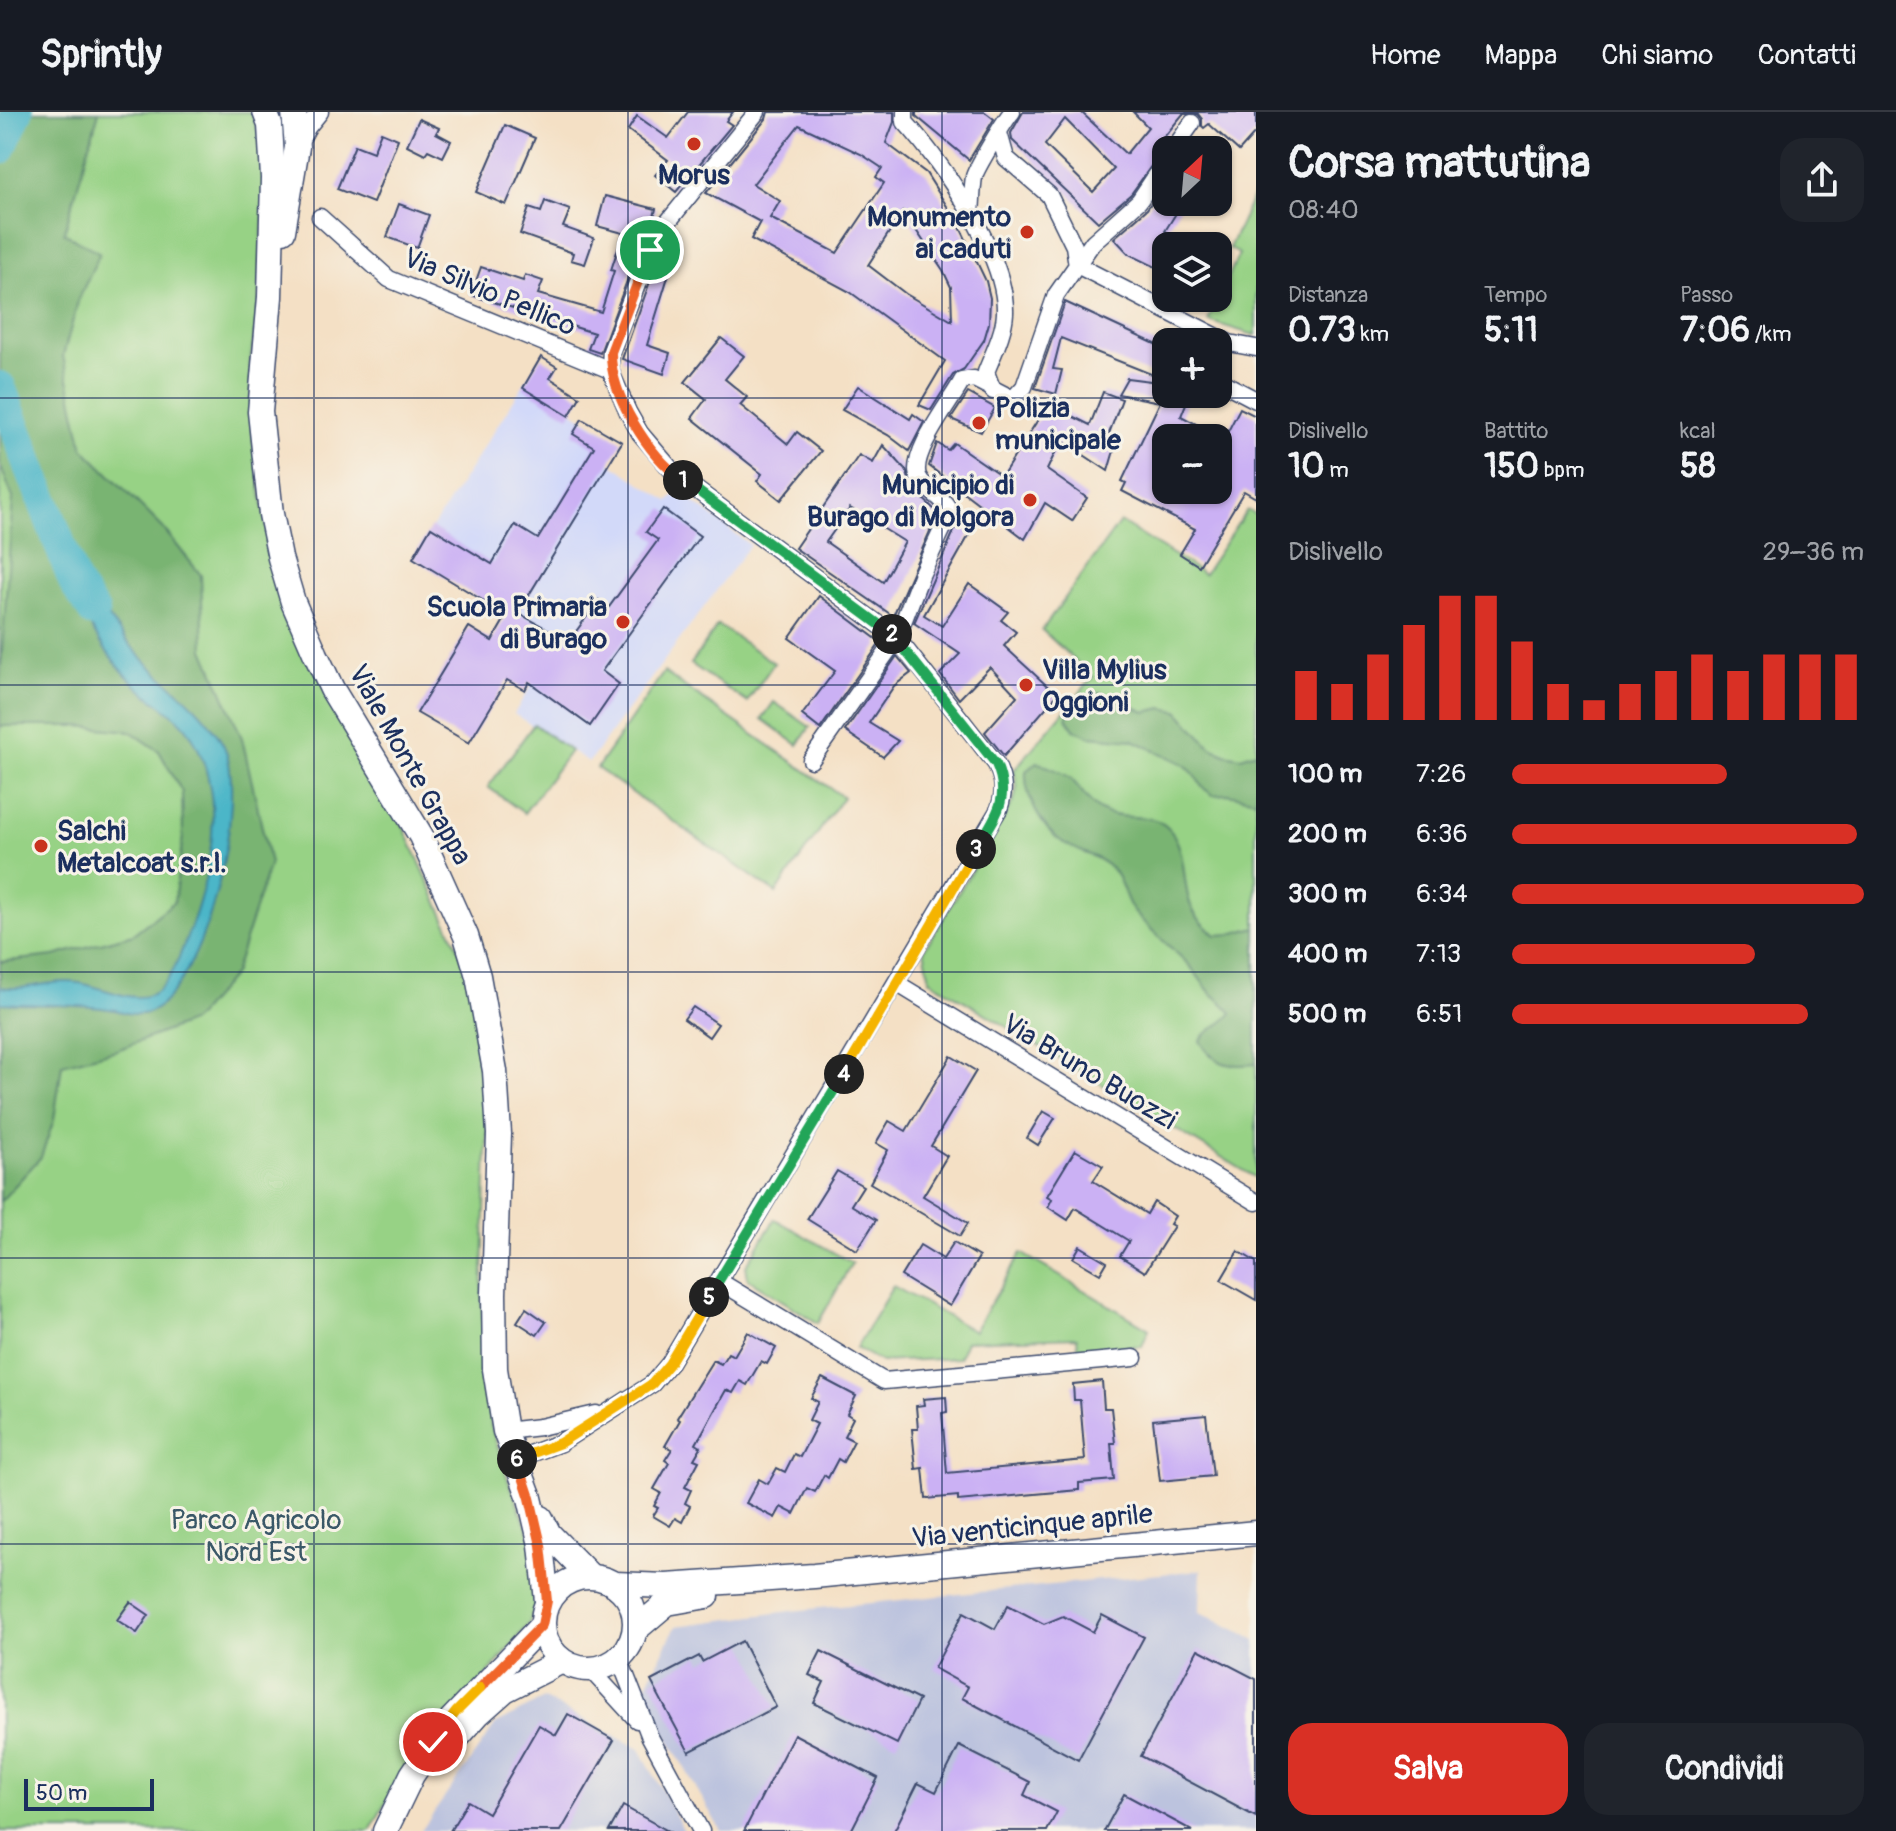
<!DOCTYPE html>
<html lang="it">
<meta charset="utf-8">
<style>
:root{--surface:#171b24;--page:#20242c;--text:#f1f3f6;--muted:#9ea1a6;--line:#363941;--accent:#d93025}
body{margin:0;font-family:Pangolin,sans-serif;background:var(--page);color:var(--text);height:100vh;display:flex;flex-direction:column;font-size:30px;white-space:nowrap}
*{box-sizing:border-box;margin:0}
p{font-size:26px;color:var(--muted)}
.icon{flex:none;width:44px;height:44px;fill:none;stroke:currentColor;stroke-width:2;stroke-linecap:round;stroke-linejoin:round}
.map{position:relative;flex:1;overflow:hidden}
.side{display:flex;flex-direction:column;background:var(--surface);width:640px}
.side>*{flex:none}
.needle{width:52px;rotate:26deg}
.fabs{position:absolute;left:1152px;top:24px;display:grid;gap:16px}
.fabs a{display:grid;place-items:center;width:80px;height:80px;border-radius:16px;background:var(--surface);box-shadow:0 2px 6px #0004;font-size:40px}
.scale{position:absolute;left:24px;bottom:20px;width:130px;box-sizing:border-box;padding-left:8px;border:4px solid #1b2f5e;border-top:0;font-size:22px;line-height:28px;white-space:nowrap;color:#1b2f5e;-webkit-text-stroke:6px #f7f3e8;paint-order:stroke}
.pin{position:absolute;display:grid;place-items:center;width:68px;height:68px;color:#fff;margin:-34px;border:4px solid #fff;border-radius:50%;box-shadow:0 2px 8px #0007}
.km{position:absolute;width:40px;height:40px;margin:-20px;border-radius:50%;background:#222;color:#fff;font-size:22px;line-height:40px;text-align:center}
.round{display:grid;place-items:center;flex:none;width:84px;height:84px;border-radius:24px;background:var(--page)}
.overview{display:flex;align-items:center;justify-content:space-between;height:136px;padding:0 32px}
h1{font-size:44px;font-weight:700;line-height:60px}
.metrics{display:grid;grid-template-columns:repeat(3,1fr);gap:12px;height:136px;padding:8px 32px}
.metrics div{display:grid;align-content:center}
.metrics b{font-size:34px;font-weight:700}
.metrics small{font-size:22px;font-weight:400}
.metrics p{font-size:22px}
.chart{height:224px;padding:16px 32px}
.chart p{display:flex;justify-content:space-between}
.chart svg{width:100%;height:144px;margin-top:8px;stroke:var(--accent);stroke-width:6}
.button{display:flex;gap:16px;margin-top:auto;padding:16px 32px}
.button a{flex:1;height:92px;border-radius:24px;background:var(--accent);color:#fff;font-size:32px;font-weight:700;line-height:92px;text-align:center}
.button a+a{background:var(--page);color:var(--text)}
ul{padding:0 32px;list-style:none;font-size:26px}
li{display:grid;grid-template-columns:128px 96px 1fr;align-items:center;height:60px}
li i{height:20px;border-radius:10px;background:var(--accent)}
header{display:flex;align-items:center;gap:48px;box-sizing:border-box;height:112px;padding:0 40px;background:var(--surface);border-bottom:2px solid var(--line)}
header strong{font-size:38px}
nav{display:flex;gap:44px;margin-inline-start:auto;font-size:28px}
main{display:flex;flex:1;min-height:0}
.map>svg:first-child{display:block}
.built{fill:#d2d9f9}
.industrial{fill:#bcc3de}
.green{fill:#97d285;stroke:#598072;stroke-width:2}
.forest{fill:#79b472;stroke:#4a7268;stroke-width:2}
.water{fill:#4bb6c8;stroke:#337293;stroke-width:2}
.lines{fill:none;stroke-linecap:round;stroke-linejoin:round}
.river{stroke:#4bb6c8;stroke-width:32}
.building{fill:#cbb1f4;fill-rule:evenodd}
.street-casing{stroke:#3c4a6d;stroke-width:19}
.secondary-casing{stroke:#3c4a6d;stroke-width:27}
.street{stroke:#fff;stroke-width:16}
.secondary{stroke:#fff;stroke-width:24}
.split-1-casing{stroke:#fff;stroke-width:16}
.split-2-casing{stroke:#fff;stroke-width:16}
.split-3-casing{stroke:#fff;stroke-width:16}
.split-4-casing{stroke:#fff;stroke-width:16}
.split-5-casing{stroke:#fff;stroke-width:16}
.split-6-casing{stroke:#fff;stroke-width:16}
.split-7-casing{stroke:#fff;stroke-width:16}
.split-8-casing{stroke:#fff;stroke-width:16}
.split-1{stroke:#f0652b;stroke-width:10}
.split-2{stroke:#22a559;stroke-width:10}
.split-3{stroke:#22a559;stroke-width:10}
.split-4{stroke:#f5b400;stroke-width:10}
.split-5{stroke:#22a559;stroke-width:10}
.split-6{stroke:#f5b400;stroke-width:10}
.split-7{stroke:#f0652b;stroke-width:10}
.split-8{stroke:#f5b400;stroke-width:10}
.grid{fill:none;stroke:#1b2f5e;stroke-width:2;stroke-opacity:0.55}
.poi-dot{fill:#c8321e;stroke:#f7f3e8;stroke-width:3}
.labels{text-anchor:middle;stroke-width:6;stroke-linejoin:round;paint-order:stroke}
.poi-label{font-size:28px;font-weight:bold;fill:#1b2f5e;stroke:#f7f3e8;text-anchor:end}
.street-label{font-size:28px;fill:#1b2f5e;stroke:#f7f3e8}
.park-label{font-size:28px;fill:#3a5868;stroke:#f7f3e8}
</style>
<header>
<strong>Sprintly</strong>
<nav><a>Home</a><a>Mappa</a><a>Chi siamo</a><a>Contatti</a></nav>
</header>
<main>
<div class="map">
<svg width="1256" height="1719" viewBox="0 0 1256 1719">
<rect width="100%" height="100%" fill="#f7f3e8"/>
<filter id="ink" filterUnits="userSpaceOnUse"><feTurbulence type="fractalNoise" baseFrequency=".0125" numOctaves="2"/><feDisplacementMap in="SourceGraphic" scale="16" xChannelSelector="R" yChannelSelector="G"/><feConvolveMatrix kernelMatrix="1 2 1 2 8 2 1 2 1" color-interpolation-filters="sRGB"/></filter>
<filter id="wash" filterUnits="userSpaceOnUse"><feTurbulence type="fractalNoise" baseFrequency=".006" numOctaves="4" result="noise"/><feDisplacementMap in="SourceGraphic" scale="32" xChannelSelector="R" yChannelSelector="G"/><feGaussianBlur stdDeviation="1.8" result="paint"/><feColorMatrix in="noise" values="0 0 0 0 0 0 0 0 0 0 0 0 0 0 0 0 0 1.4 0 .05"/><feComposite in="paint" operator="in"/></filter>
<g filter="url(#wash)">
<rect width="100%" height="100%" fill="#f4e0c5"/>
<polygon class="built" points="541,245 557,255 551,267 581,285 572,299 622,330 610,351 668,389 679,379 750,433 589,650 514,602 532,572 492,529 506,503 413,446"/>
<g class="industrial">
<polygon points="1201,1458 1200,1500 1256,1528 1256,1719 721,1719 642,1582 676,1514 791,1499"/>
<polygon points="544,1587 640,1637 684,1719 421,1719 496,1612"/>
</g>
<g class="green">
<polygon points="0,0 252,0 266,46 259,193 250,251 253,329 270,437 392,689 470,862 489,975 482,1192 491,1313 506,1362 537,1440 541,1475 529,1512 392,1679 370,1719 0,1719"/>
<polygon points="1256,78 1256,223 1254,223 1208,209 1239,142 1229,136"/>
<polygon points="1247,398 1256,403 1256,1066 930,868 924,838 1014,688 1017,675 1014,658 1093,565 1042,518 1120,410 1204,462"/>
<polygon points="718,513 774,551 747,590 691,552"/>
<polygon points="664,560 843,685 776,781 597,656"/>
<polygon points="774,590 810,615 798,633 762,607"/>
<polygon points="534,612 570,639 524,701 488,675"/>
<polygon points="775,1107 852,1151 818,1211 748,1167 746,1154"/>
<polygon points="1021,1141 1149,1217 1142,1234 1078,1237 1077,1225 966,1229 959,1246 881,1250 856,1236 893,1174 974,1219"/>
</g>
<g class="forest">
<polygon points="0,0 99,0 64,121 100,141 79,186 63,244 83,336 163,416 201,463 204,537 242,626 270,751 234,862 193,909 117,938 62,952 54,1008 41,1045 0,1090 0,850 54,844 133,822 174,790 183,724 182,680 159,639 130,619 77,614 0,614 0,568 13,386 0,353"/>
<path d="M1099,580L1146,600L1162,596L1178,599L1211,635L1225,642L1241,645L1256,640V688L1228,682L1213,683L1202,675L1195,663L1184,652L1133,628L1089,624L1074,617L1066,605C1074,591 1083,585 1099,580Z"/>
<path d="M1037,650C1047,655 1062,659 1070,666C1083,678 1089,694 1106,701C1130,710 1156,697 1173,722C1188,745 1181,777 1194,800C1199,809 1208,816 1216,823L1231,822L1256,815V952C1229,955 1215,954 1200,929C1210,914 1221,915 1232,901C1225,892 1217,887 1210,880C1202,871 1196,860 1187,851C1170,834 1150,818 1134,800C1124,788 1123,768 1112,757C1099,744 1079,740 1064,731C1042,718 1024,684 1026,659Z"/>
</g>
<path class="water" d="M82,460C99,493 119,523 145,549C172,576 205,598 223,632C250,683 206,875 150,900C139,905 126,901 115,898C76,891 39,894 0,891V875C26,880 53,866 79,871C101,874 135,894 156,880C170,870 178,848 184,833C210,769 228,690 193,626C180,602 155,592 136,573C104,543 84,505 65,466Z"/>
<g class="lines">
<g class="river">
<polyline points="0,37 17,0"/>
<polyline points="0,275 75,472 94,500"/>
</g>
</g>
<g id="blocks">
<g class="building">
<polygon points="688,0 733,0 726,9 732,13 676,80 655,63 668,48 628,18 637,4 668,26"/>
<path d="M768,0H894V10L886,31L926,61L960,115L986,169L990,186L989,211L984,228L964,257L953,263L931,298L919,293L945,249L850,180L751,127L760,110L706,81L766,7ZM799,13L861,42L882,56L876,65L884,71L837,141L770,106L780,89L753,72ZM903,99L943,158L951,175L952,209L906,182L868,153Z"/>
<polygon points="916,0 985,0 994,7 969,48 916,4"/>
<path d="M1023,0H1081L1126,42L1148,15L1133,0H1256V20L1239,39L1209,12L1204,16L1202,14V7L1198,2H1183L1164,25L1167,27L1162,39L1131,82L1098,110L1012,28L1011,21ZM1065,7L1114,57L1093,80L1045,33Z"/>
<polygon points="419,7 439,16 436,21 451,29 443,45 428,38 425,42 407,33"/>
<polygon points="505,13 535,26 506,93 476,80"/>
<polygon points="381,20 398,27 373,91 337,77 355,33 373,40"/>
<polygon points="1166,69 1166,90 1183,90 1165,119 1193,134 1166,134 1166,160 1129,142 1114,126 1147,97"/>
<polygon points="605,84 656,97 651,115 640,134 600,241 588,237 594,221 471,183 481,155 523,169 525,163 543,169 538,182 601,200 614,159 611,158 623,121 597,114"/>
<polygon points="545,89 570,98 563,115 594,126 585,152 571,148 573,141 520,122 529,96 541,100"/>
<polygon points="399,92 429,103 417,136 387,125"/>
<polygon points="656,153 670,158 647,233 670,241 664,262 622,247"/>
<polygon points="1065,190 1166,237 1166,268 1061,226 1053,257 1062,258 1056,282 1035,276"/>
<polygon points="721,226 744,244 725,267 747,285 740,293 788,332 797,320 821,339 781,388 757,369 762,362 692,306 706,287 685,270"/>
<polygon points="541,245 557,255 550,266 580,285 569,304 523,276"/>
<path d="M1127,266L1166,271V282H1190L1181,304L1224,327L1240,296L1256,304V386L1244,379L1199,454L1180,442L1195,417L1122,379L1126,371L1122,369L1160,290L1118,282ZM1166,326H1218V378H1166Z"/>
<polygon points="858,274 910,307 913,302 924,310 909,339 888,323 842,298"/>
<polygon points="1103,280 1122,287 1107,327 1116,332 1108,359 1061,328 1047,358 1087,386 1072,409 1045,391 1025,427 929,354 937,331 948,338 954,331 1002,364 1048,292 1090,313"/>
<polygon points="968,281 995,296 981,320 951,307"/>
<polygon points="582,307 622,330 518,501 569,529 599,488 609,495 658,428 646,420 663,397 700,424 602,559 619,572 590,614 529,570 525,578 507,568 469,631 417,601 469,515 492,529 507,503 413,446 431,415 492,452 515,413 538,427 594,335 573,322"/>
<path d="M883,333L906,358L912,376L938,401L893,504L795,436L859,343L873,351ZM850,396L905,430L883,470L826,430Z"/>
<polygon points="958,410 972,418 924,503 942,514 969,472 1008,500 1001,508 1016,520 1004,534 1057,583 1004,644 985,620 1017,584 990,555 959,587 940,562 960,542 914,511"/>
<polygon points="819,484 879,529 878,534 820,617 802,603 835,559 789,526"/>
<polygon points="897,544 911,561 894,574 869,611 898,629 883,645 845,619"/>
<polygon points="693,895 718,912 709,925 684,907"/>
<polygon points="951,944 976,959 931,1034 947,1044 923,1084 968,1111 960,1124 870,1071 888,1038 876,1031 889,1009 906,1019"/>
<polygon points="1043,999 1055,1006 1038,1033 1027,1026"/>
<polygon points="1075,1038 1103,1054 1093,1069 1147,1102 1154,1090 1175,1104 1170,1112 1174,1114 1145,1160 1120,1144 1129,1129 1075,1096 1068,1108 1048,1095 1052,1087 1047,1084"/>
<polygon points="837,1059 863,1074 851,1093 876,1108 857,1138 807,1107"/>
<polygon points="954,1130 979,1145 950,1194 901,1164 920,1133 943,1147"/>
<polygon points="1080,1134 1107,1150 1100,1162 1073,1146"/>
<polygon points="1238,1139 1256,1150 1256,1188 1221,1168"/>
<polygon points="526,1196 546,1210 537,1223 517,1210"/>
<polygon points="748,1220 776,1236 767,1252 761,1249 747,1273 740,1269 733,1281 726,1278 696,1332 701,1335 694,1347 699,1349 685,1375 691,1378 685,1391 690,1394 682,1410 675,1406 670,1414 653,1404 658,1396 654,1394 661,1381 654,1377 669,1351 665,1348 672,1337 665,1334 680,1308 677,1306 713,1248 721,1252 728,1241 734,1244"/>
<polygon points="822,1266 856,1284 847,1302 853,1306 844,1324 854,1329 843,1350 838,1347 828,1366 824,1363 815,1380 807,1376 794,1402 781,1395 775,1406 746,1391 759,1367 768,1372 777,1356 785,1360 794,1342 800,1345 817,1312 809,1308 818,1290 811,1286"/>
<polygon points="1102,1269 1104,1296 1111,1296 1115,1331 1111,1331 1114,1368 1079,1371 1079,1378 958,1389 958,1384 926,1387 923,1356 916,1357 912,1317 918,1317 916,1294 924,1293 923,1287 946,1285 947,1300 942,1301 947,1361 1085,1348 1080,1288 1074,1288 1073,1272"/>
<polygon points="1206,1303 1213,1364 1160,1369 1153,1308"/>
<polygon points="130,1490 149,1503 137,1521 117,1508"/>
<polygon points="1008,1493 1044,1512 1063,1504 1093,1520 1102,1503 1144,1525 1078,1648 962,1586 968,1575 934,1556 964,1500 995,1517"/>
<polygon points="742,1529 776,1595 689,1640 651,1569 699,1544 702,1550"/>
<polygon points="1198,1537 1256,1567 1256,1705 1141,1644"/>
<polygon points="821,1539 919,1588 897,1632 814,1591 824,1570 809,1563"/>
<polygon points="568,1602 614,1628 561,1719 450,1719 468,1689 488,1701 539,1613 556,1623"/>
<polygon points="794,1622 878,1666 851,1719 744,1719"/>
<polygon points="959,1634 1030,1670 1024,1683 1057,1700 1047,1719 894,1719 918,1671 936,1680"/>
<polygon points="1124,1682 1193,1719 1104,1719"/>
<polygon points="623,1694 668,1719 609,1719"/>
</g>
</g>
</g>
<g filter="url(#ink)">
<use href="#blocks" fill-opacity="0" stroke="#3c4a6d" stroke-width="2"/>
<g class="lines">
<defs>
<g id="street">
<path d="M905,0V10C942,50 1007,145 1005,201C1004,221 993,242 986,260L993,279"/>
<polyline points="298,33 307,16 320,0"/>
<polyline points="1173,38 1192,11"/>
<polyline points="1166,49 1139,89 1093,130 1077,153 1229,231 1256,236"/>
<path d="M971,103C972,91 972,77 974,65C975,58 1006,6 1012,0"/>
<polyline points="320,105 389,167 610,258"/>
<polyline points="1218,268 1256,288"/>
<path d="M811,648L897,526L922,461L950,401C945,384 924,379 918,364C910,341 951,290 962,269L974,267L1013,287L1024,275L1056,183L1077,153L1074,134L1049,83L1006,46L999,21"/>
<polyline points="898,872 1256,1090"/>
<polyline points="719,1169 884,1269 1134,1246"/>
<polyline points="505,1319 540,1315 596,1302"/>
<path d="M516,1347L560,1331L652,1272L669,1252L999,697C1005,679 1004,669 996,652L897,526L675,362L640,321L628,300L610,258L611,240L650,138L663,116L757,0"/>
<polyline points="619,1546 650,1625 701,1719"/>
<polyline points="590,1557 637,1608"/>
</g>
<g id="secondary">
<polyline points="265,0 270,13 273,66 270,185 260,300 271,402 280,446 293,490 316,543 332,577 421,724 466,824 478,864 495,959 499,1022 494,1182 495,1257 505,1319 530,1386 541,1433 547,1489"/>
<polyline points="283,119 297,35 294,0"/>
<polyline points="541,1406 549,1422 590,1464"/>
<circle cx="589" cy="1511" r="46"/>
<polyline points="615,1472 666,1474 814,1464 1256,1421"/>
<polyline points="635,1518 667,1491 707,1484"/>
<polyline points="447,1637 478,1602 505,1578 562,1549"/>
<polyline points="385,1719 412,1663 445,1614 542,1513"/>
</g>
</defs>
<use href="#street" class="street-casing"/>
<use href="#secondary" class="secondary-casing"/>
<use href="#street" class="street"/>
<use href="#secondary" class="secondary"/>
</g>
</g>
<g class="lines" filter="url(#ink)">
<defs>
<path id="split-1" d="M650,138L611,240C610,283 648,343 683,368"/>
<polyline id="split-2" points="683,368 892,522"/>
<path id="split-3" d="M892,522L996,652C1012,688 994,706 976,737"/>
<polyline id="split-4" points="844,962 976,737"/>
<polyline id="split-5" points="709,1185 844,962"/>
<polyline id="split-6" points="517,1347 560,1331 652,1272 669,1252 709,1185"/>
<polyline id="split-7" points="480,1576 542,1513 547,1489 541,1433 530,1386 517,1347"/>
<polyline id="split-8" points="433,1630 456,1600 480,1576"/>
</defs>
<use href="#split-1" class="split-1-casing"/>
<use href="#split-2" class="split-2-casing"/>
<use href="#split-3" class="split-3-casing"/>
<use href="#split-4" class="split-4-casing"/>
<use href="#split-5" class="split-5-casing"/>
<use href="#split-6" class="split-6-casing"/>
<use href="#split-7" class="split-7-casing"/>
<use href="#split-8" class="split-8-casing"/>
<use href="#split-1" class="split-1"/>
<use href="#split-2" class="split-2"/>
<use href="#split-3" class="split-3"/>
<use href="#split-4" class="split-4"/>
<use href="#split-5" class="split-5"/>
<use href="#split-6" class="split-6"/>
<use href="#split-7" class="split-7"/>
<use href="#split-8" class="split-8"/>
</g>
<path class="grid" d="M314,0V1719M628,0V1719M942,0V1719M0,286H1256M0,573H1256M0,860H1256M0,1146H1256M0,1432H1256"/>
<g class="poi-dot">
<circle cx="694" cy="32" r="8"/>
<circle cx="1027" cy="120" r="8"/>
<circle cx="979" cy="311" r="8"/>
<circle cx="1030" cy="388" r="8"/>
<circle cx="623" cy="510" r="8"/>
<circle cx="1026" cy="573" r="8"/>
<circle cx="41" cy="734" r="8"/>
</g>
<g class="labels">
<g class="poi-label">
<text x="694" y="72" text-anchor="middle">Morus</text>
<text x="1011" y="114">Monumento<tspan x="1011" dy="32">ai caduti</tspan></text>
<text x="995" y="305" text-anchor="start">Polizia<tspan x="995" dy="32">municipale</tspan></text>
<text x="1014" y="382">Municipio di<tspan x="1014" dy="32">Burago di Molgora</tspan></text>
<text x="607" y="504">Scuola Primaria<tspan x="607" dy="32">di Burago</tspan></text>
<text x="1042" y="567" text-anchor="start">Villa Mylius<tspan x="1042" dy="32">Oggioni</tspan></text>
<text x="57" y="728" text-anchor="start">Salchi<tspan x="57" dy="32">Metalcoat s.r.l.</tspan></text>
</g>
<g class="street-label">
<text transform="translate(490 179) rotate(23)" y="10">Via Silvio Pellico</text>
<text transform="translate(411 652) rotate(61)" y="10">Viale Monte Grappa</text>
<text transform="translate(1090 959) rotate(31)" y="10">Via Bruno Buozzi</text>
<text transform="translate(1032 1413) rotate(-6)" y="10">Via venticinque aprile</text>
</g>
<g class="park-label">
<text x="256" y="1417">Parco Agricolo<tspan x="256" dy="32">Nord Est</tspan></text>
</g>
</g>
</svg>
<div class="fabs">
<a><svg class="needle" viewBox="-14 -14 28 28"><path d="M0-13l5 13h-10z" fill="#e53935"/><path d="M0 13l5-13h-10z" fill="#9ea1a6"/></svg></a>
<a><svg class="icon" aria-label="layers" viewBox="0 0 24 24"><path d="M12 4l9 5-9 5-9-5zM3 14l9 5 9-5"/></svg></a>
<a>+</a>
<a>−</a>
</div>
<div class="scale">50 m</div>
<div class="pin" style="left:650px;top:138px;background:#1e9e55"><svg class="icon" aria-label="arrive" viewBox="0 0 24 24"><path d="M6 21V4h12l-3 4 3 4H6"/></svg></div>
<div class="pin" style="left:433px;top:1630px;background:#d93025"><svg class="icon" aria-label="check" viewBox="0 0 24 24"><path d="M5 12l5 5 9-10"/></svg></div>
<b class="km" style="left:683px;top:368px">1</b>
<b class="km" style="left:892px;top:522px">2</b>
<b class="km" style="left:976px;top:737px">3</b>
<b class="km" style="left:844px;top:962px">4</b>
<b class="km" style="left:709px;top:1185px">5</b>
<b class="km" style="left:517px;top:1347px">6</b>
</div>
<section class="side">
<div class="overview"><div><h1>Corsa mattutina</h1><p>08:40</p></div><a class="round"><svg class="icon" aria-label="share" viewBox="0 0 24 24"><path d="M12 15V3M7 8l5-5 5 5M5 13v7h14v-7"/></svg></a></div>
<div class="metrics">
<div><p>Distanza</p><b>0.73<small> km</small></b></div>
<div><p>Tempo</p><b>5:11</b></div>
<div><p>Passo</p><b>7:06<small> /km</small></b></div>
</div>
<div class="metrics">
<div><p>Dislivello</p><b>10<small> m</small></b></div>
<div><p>Battito</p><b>150<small> bpm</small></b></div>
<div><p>kcal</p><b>58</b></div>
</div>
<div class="chart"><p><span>Dislivello</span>29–36 m</p>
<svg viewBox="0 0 160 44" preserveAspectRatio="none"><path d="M5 44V29M15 44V33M25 44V24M35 44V15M45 44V6M55 44V6M65 44V20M75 44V33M85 44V38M95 44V33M105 44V29M115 44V24M125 44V29M135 44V24M145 44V24M155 44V24"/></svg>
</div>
<ul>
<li><b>100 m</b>7:26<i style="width:61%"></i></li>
<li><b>200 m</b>6:36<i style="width:98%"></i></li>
<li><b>300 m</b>6:34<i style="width:100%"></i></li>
<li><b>400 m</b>7:13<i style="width:69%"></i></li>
<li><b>500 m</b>6:51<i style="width:84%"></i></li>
</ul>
<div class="button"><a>Salva</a><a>Condividi</a></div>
</section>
</main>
